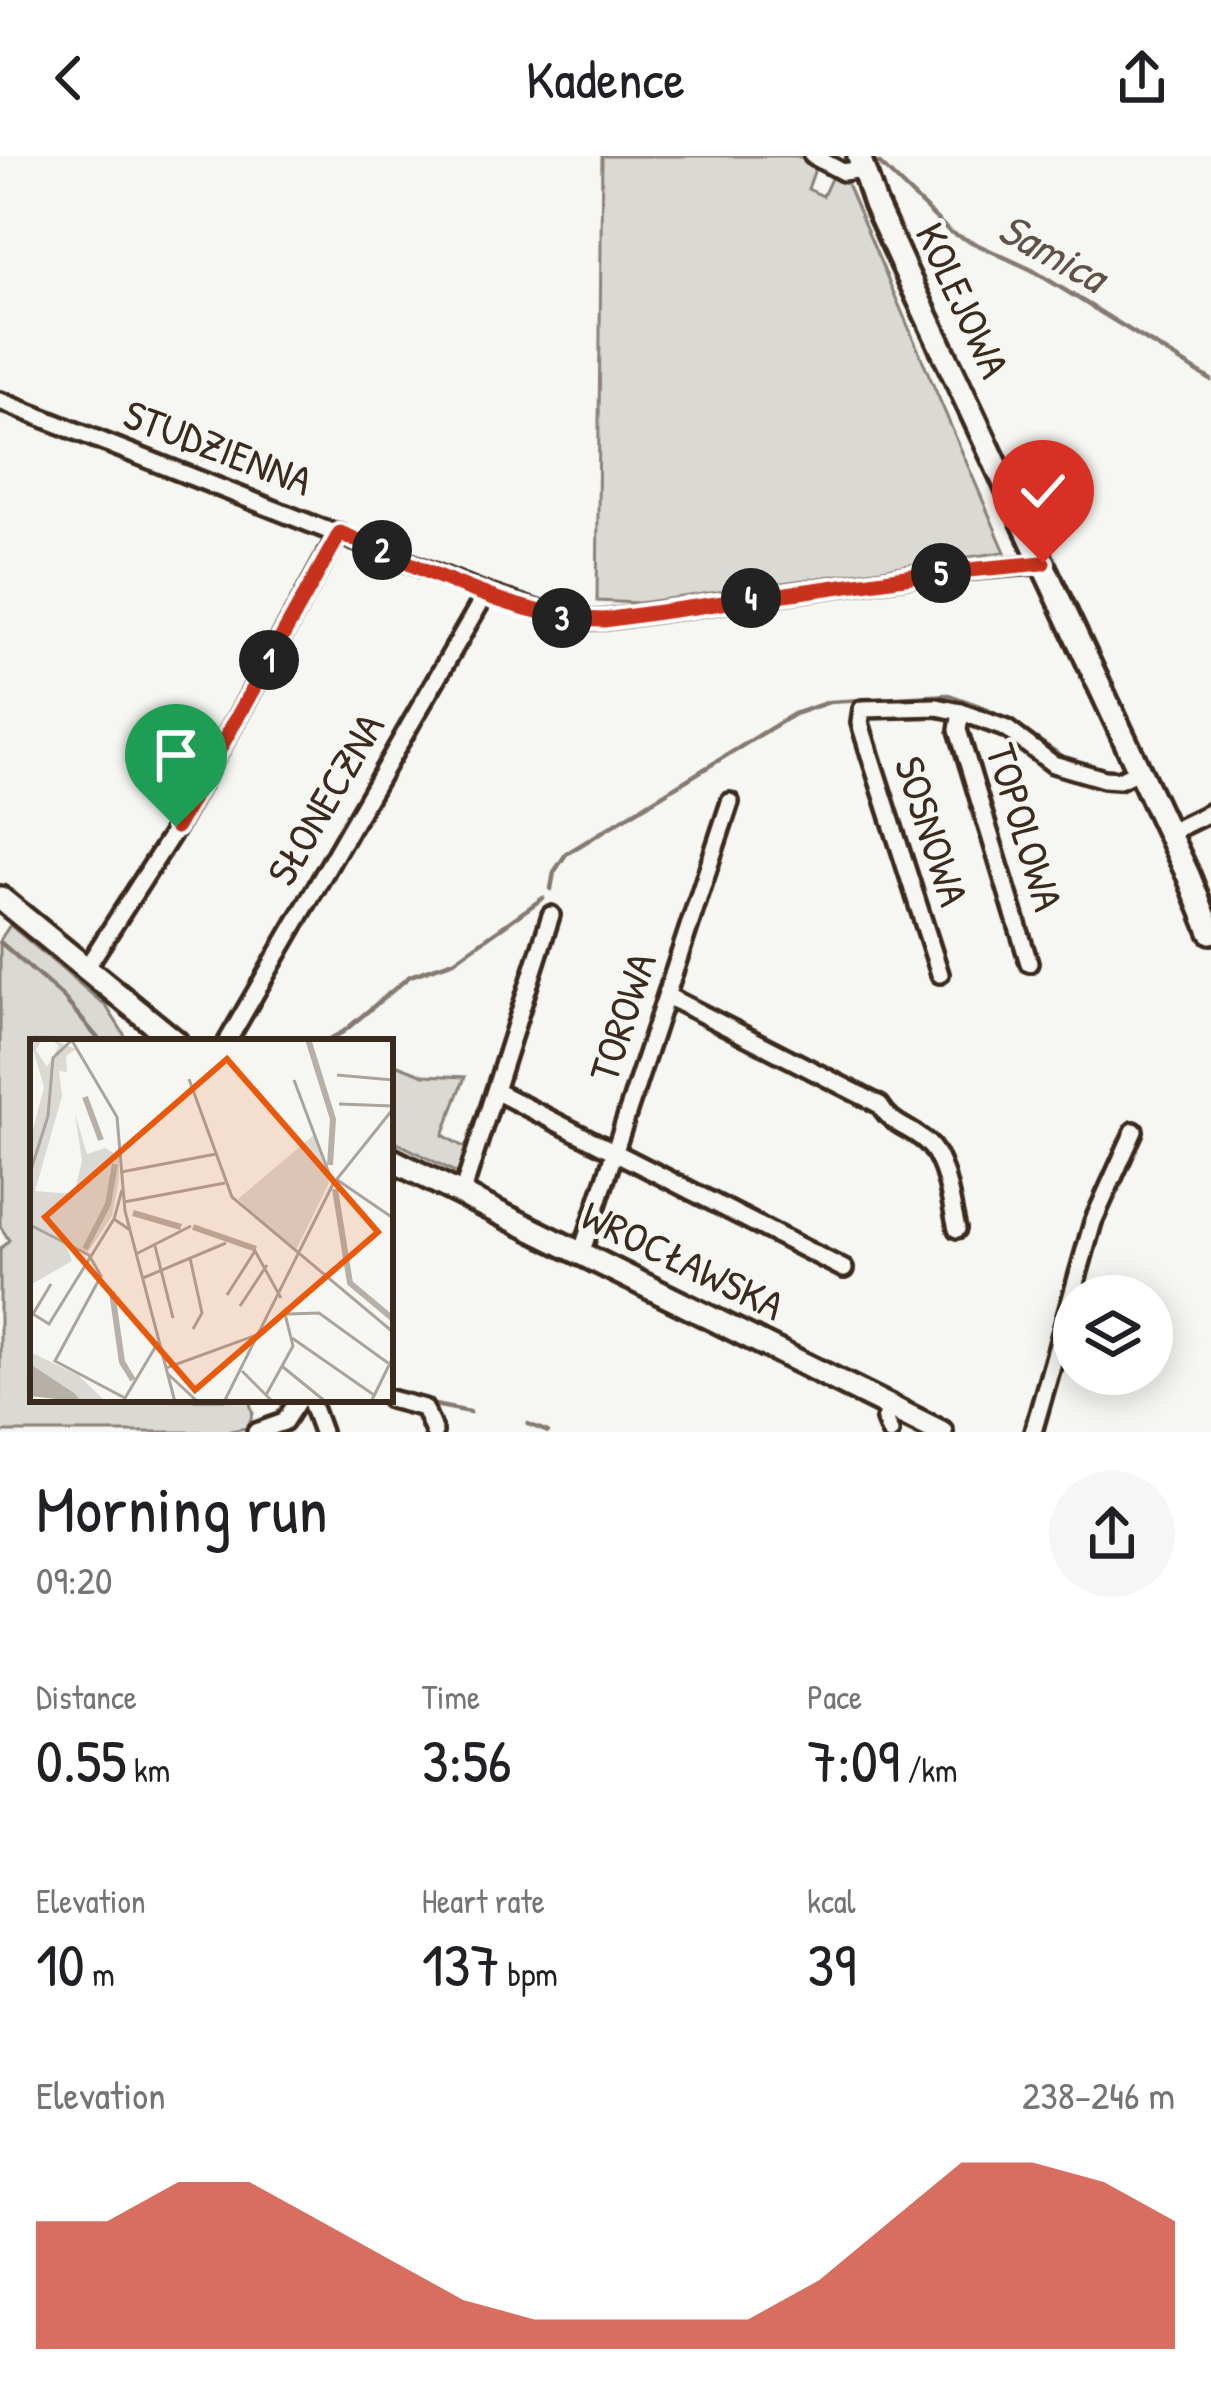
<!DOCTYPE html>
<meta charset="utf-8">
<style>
:root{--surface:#fff;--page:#f6f6f6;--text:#202124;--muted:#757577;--accent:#c8321e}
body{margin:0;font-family:"Patrick Hand",sans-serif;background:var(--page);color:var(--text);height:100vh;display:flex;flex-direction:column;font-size:45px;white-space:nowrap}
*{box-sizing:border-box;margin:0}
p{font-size:39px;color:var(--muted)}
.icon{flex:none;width:66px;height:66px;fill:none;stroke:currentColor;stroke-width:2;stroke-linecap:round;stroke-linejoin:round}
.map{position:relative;height:1276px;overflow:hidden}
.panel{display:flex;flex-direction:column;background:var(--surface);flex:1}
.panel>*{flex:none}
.controls{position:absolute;left:1053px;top:1119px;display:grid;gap:24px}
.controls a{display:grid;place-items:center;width:120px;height:120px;border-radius:50%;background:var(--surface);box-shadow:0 6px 30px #0003;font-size:60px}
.pin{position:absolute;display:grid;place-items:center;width:102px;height:102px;color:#fff;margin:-123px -51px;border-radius:50% 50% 50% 0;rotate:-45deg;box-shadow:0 0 12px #0007}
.pin .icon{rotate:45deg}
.km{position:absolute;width:60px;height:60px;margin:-30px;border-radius:50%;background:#222;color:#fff;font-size:33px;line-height:60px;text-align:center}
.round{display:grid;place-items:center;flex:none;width:126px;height:126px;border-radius:63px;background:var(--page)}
.overview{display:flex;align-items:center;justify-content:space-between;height:204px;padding:0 36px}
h1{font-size:66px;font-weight:600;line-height:90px}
.figures{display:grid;grid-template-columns:repeat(3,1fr);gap:18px;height:204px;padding:12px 36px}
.figures div{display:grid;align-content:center}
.figures b{font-size:60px;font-weight:600}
.figures small{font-size:33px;font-weight:400}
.figures p{font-size:33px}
.chart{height:336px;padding:24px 36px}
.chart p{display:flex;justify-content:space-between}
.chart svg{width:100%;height:216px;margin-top:12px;fill:var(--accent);opacity:.7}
header{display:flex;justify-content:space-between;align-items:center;height:156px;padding:0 36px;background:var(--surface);font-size:54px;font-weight:600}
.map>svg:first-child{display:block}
.green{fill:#dad9d3;stroke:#8a8278;stroke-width:3}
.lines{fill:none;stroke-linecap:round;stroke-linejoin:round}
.stream{stroke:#857a71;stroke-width:4.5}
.street-casing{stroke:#3b2a1e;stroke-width:24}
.secondary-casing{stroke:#3b2a1e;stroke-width:30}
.street{stroke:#f6f6f2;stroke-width:15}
.secondary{stroke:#f6f6f2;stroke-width:21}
.route-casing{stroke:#fff;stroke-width:24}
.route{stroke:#c8321e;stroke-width:15}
.labels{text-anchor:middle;stroke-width:9;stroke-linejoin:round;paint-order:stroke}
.street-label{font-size:42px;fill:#3b2a1e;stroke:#f6f6f2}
.water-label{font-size:45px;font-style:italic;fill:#605248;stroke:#f6f6f2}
.inset-river{fill:none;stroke:#b6b0a9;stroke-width:6}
.inset-road{fill:none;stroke:#aba49d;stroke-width:3}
.view{fill:#e8590c;fill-opacity:0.15;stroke:#e8590c;stroke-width:6}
.inset-edge{fill:none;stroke:#3b2a1e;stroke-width:6}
</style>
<header><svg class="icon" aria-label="back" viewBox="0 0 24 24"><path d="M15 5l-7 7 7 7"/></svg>Kadence<svg class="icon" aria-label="share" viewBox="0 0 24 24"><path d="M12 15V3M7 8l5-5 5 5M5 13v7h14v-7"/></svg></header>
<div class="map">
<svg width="1211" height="1276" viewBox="0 0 1211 1276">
<rect width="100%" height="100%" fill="#f6f6f2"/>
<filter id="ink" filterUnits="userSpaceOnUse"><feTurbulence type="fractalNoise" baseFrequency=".00833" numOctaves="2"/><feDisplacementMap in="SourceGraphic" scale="24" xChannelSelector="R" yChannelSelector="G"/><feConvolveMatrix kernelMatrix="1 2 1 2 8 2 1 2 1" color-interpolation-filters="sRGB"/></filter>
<g filter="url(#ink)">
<g class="green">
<polygon points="602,0 797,0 816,10 808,33 823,40 833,18 847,28 1005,396 639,447 597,445"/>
<polygon points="10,769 106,850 129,886 33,886 33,1243 249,1243 253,1258 247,1272 224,1276 0,1276 0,1093 9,1084 0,1070 0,784"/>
<polygon points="390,906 424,919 465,921 443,979 472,996 465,1021 390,983"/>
</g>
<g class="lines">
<g class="stream">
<polyline points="879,7 950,76 1032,114 1211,224"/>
<polyline points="551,733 554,716 566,698 794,558 829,546 949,539 980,550 1015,568 1069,605"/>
<polyline points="0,786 63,841 101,886"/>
<polyline points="324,886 343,876 410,820 454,805 543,742"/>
<polyline points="429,1248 470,1256"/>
<polyline points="528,1268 548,1276"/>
</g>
<defs>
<g id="street">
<polyline points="813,0 843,16 862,13"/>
<polyline points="0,245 486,437 567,464 604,464 925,418 1043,408"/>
<polyline points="961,556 958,574 1029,807"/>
<polyline points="1168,677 1211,656"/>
<polyline points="85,814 176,672 339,377"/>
<polyline points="940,818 869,596 860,567 862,553 937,551 961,556 1007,573 1053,608 1104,623 1119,624 1140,614"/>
<path d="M667,840L880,949C892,969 907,970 924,984C947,1001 950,1046 957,1073"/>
<polyline points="227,886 486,437"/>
<polyline points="497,936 844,1113"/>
<polyline points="462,1038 551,759"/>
<polyline points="581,1098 730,646"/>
<polyline points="310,1243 322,1276"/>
<polyline points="390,1243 424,1252 434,1276"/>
<polyline points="890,1251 885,1264 890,1276"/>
<polyline points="256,1276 284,1266 299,1243"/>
<polyline points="1033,1276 1093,1066 1134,975"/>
</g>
<g id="secondary">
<polyline points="859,0 875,48 905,114 1188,719 1211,776"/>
<polyline points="0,742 176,886"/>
<polyline points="390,1003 941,1276"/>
</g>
</defs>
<use href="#street" class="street-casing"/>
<use href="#secondary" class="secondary-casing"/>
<use href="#street" class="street"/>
<use href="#secondary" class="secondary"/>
</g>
</g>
<g class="lines" filter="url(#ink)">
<defs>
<path id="route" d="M176,671L340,377C422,411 514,463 604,464L926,418L1043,407"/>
</defs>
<use href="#route" class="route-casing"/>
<use href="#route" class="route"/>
</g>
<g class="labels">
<g class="street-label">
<text transform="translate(963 144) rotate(65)" y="15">KOLEJOWA</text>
<text transform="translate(218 291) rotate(21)" y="15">STUDZIENNA</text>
<text transform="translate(325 643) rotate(-60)" y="15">SŁONECZNA</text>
<text transform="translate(1025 671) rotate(73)" y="15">TOPOLOWA</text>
<text transform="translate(932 675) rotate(72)" y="15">SOSNOWA</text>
<text transform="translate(622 861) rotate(-72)" y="15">TOROWA</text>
<text transform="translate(683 1104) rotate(26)" y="15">WROCŁAWSKA</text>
</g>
<g class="water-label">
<text transform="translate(1053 96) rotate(29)" y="16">Samica</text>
</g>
</g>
<g transform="translate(30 883)">
<rect width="363" height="363" fill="#f6f6f2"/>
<path d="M0,0H12L6,11L17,28L29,7L21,0L46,10L36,17L37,33L29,32L32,57L5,152L44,155L52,122L45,75L57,115L75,109L89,117V140L82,177L58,213L37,208L42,222L2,245L0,102L14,48ZM285,95L299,144L265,213L208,160ZM0,313L48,336L76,363H52L0,325Z" fill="#dad9d3"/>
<path d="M0,325L44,354L52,363L0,357Z" fill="#b6b0a9"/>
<path class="inset-river" d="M278,0L303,80L300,126M55,58L71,101M305,150L320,244L363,280M103,174L151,188M163,188L226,210M55,210L78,165L85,125M82,253L92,323L103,341"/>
<path class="inset-road" d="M41,0L87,78L95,172L145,363M307,36L363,41M159,40L202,158L363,293M264,41L303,145M309,65L363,67M91,133L186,115M0,134L18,77L23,19L42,1M306,140L363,179M92,151L84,180L100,191M94,163L195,144M0,186L59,216M125,207L143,279M106,215L161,187M59,216L71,237L25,322L95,359L129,302M160,219L172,274L163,290M113,239L196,204M21,245L3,275L19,285L84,180M197,256L225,212L251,259M210,267L237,226M257,275L289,274L358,324M262,299L344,356M253,328L296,363M136,329L235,293M212,332L243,363M138,335L168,363M236,356L263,307L255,275M194,363L303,145L363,70M341,363L363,318"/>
<path class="view" d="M197,20L348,193L165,351L15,178Z"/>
<rect width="363" height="363" class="inset-edge"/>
</g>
</svg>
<div class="controls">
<a><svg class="icon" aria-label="layers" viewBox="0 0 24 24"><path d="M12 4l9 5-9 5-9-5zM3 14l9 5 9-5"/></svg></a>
</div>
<div class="pin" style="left:176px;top:671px;background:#1e9e55"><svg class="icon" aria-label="arrive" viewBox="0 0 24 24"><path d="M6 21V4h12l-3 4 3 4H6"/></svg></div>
<div class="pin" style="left:1043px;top:407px;background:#d93025"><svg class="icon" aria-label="check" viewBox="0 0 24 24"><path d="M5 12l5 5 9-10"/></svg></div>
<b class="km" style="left:269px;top:504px">1</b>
<b class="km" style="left:382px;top:394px">2</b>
<b class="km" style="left:562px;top:462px">3</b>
<b class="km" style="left:751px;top:442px">4</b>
<b class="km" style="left:941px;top:417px">5</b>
</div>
<section class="panel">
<div class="overview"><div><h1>Morning run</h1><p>09:20</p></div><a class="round"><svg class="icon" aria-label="share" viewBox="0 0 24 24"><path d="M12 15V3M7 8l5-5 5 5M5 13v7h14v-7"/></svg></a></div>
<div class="figures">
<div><p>Distance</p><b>0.55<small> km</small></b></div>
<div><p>Time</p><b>3:56</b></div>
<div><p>Pace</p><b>7:09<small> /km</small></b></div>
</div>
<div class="figures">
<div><p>Elevation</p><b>10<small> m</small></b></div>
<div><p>Heart rate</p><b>137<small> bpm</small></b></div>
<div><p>kcal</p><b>39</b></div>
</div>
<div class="chart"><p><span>Elevation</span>238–246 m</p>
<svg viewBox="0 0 160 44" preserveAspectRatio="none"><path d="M0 44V18L10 18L20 10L30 10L40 18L50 26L60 34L70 38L80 38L90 38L100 38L110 30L120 18L130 6L140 6L150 10L160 18V44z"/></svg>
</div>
</section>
